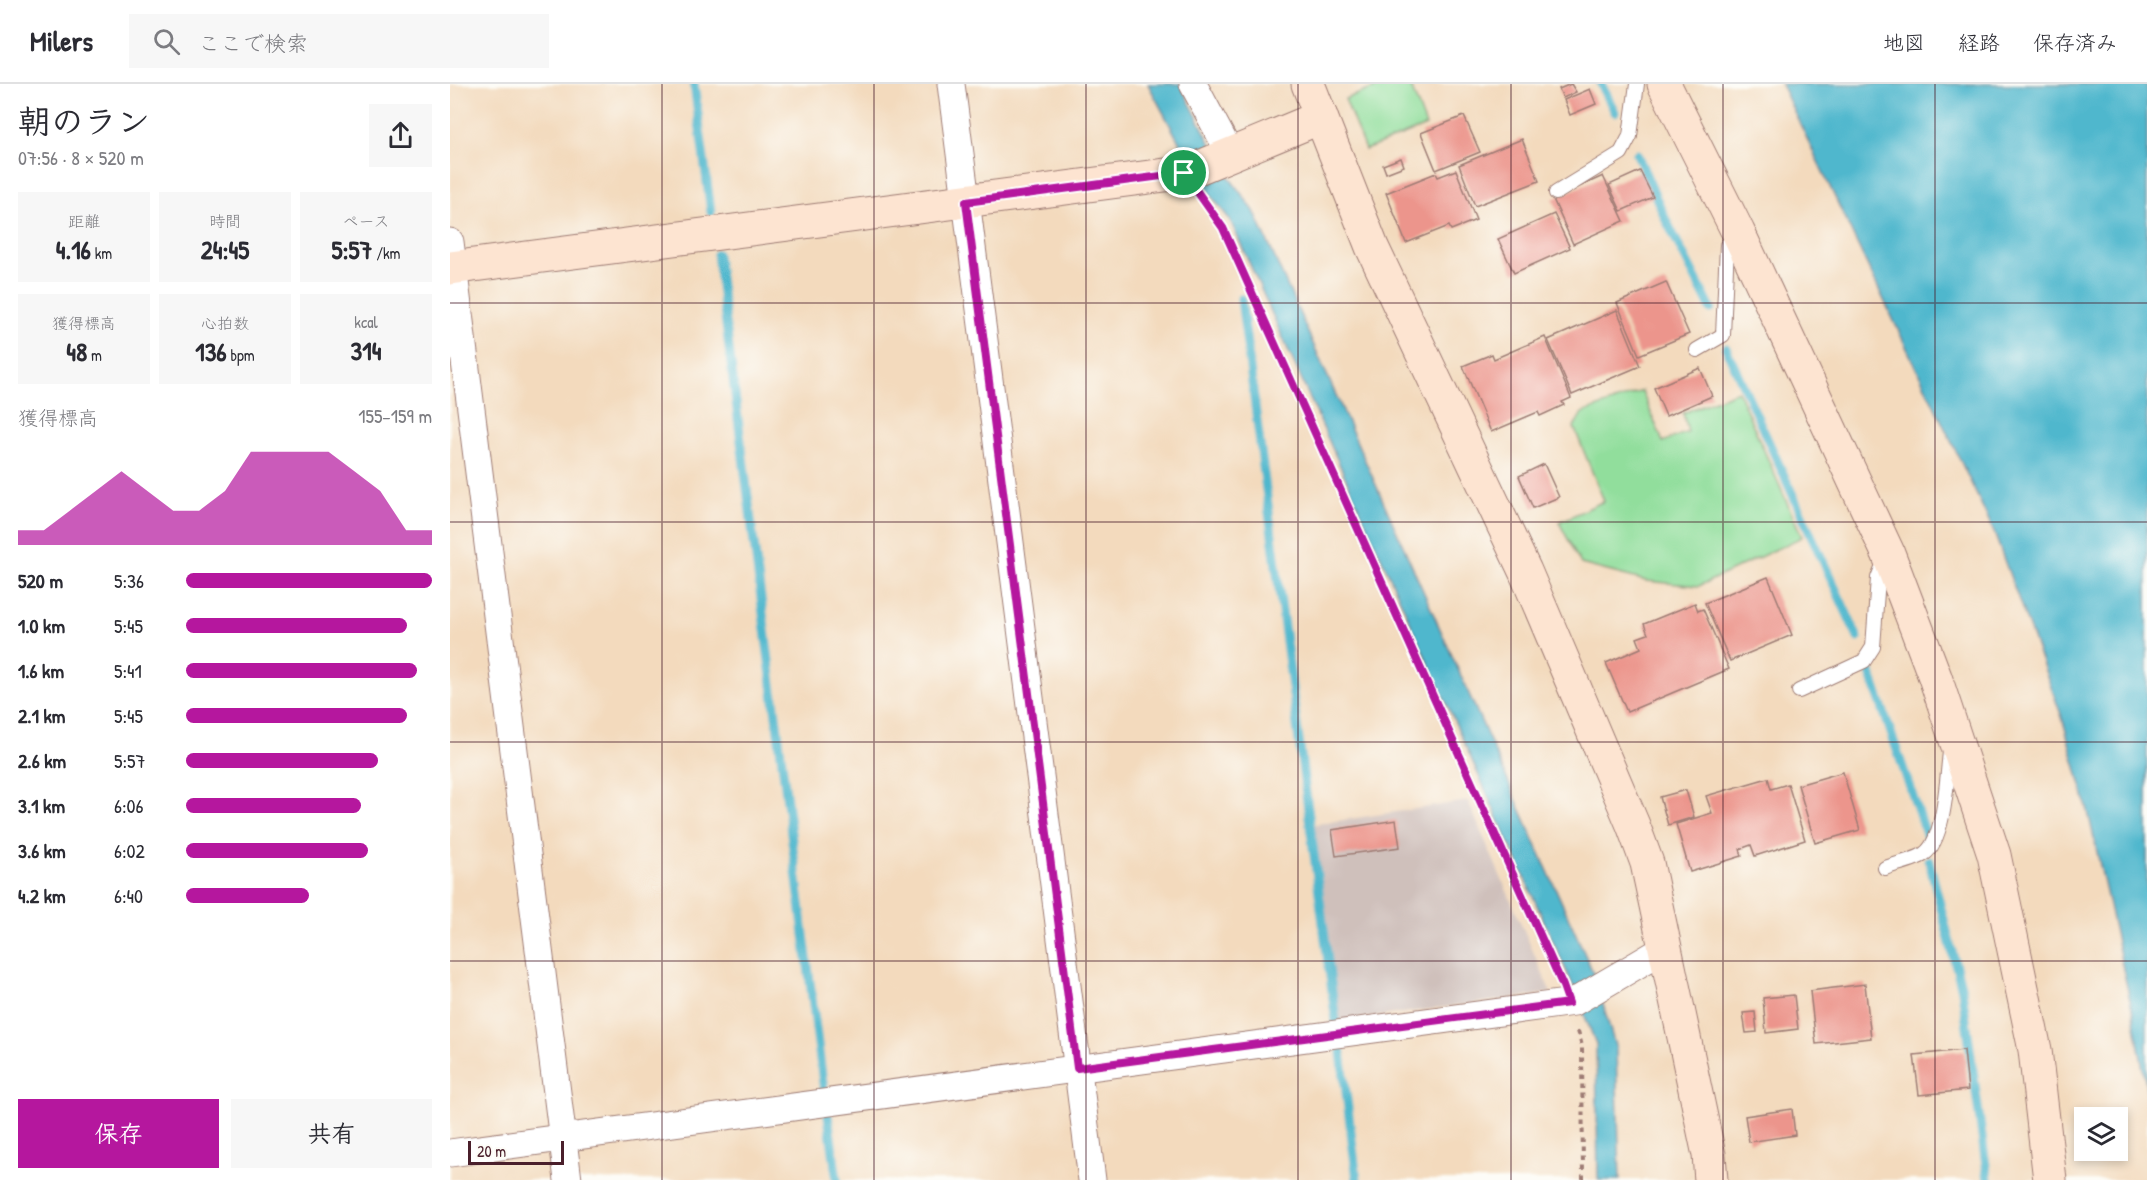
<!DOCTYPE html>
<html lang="ja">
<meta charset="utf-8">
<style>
:root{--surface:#fff;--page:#f7f7f7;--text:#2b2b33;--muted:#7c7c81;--line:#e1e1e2;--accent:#b5179e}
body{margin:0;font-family:"Patrick Hand","Klee One",sans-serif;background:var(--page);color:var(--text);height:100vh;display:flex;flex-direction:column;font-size:22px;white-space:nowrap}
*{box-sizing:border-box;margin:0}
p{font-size:20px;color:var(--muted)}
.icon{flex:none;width:33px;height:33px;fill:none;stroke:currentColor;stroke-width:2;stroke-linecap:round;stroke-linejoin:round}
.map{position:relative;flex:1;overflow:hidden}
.sheet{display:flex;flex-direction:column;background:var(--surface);width:450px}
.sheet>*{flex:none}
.controls{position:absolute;left:1624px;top:1023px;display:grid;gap:12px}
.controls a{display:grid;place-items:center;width:54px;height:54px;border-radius:0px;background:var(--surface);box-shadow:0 3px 9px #0003;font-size:30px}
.scale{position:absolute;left:18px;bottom:15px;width:96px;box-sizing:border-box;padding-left:6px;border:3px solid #4a1f2b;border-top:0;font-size:16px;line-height:21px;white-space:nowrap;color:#4a1f2b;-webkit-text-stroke:4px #fdfcf7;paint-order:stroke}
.pin{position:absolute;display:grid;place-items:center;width:51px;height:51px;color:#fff;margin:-26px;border:3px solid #fff;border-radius:50%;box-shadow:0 2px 6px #0007}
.round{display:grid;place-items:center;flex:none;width:63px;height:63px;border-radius:0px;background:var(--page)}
.overview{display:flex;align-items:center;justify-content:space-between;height:102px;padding:0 18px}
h1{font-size:33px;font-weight:800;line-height:45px}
.metrics{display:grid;grid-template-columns:repeat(3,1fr);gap:9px;height:102px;padding:6px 18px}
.metrics div{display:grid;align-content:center;border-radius:0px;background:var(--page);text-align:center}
.metrics b{font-size:26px;font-weight:800}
.metrics small{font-size:16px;font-weight:400}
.metrics p{font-size:16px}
.chart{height:168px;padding:12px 18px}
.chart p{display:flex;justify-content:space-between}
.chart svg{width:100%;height:108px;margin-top:6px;fill:var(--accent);opacity:.7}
.cta{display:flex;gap:12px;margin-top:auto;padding:12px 18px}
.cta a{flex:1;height:69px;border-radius:0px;background:var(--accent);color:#fff;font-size:24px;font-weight:800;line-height:69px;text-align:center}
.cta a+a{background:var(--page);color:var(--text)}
ul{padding:0 18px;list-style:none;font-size:20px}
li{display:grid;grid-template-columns:96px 72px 1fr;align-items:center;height:45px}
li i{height:15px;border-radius:8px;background:var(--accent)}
header{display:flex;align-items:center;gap:36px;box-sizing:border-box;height:84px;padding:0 30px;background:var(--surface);border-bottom:2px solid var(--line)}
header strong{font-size:28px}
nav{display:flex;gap:33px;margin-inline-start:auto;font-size:21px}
.search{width:420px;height:54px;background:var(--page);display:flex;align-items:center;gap:15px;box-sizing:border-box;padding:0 21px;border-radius:0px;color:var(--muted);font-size:22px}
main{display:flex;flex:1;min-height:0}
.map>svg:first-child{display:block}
.industrial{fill:#cfc0bb}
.green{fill:#91de9c;stroke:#6e7e64;stroke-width:1.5}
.water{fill:#4fb7cd;stroke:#4c6b7c;stroke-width:1.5}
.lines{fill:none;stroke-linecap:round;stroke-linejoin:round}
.stream{stroke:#4fb7cd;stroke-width:9}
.building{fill:#ec958c}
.lane-casing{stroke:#9e7c74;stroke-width:16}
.street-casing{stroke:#9e7c74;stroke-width:29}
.secondary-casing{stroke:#9e7c74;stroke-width:35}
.path{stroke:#9e7c74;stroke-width:4;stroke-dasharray:4.5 4.5;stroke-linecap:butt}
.lane{stroke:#fff;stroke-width:14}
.street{stroke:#fff;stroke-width:27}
.secondary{stroke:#fde4d1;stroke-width:33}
.route-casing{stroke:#fff;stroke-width:12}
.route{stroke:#b5179e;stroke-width:8}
.grid{fill:none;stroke:#4a1f2b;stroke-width:1.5;stroke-opacity:0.55}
</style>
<header>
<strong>Milers</strong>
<div class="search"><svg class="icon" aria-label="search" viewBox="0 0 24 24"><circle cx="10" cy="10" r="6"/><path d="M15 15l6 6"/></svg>ここで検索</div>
<nav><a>地図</a><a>経路</a><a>保存済み</a></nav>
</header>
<main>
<section class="sheet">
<div class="overview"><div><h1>朝のラン</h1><p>07:56 · 8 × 520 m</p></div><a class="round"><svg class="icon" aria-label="share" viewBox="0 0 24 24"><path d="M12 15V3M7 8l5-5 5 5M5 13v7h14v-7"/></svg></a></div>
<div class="metrics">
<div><p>距離</p><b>4.16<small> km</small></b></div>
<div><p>時間</p><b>24:45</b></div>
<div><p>ペース</p><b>5:57<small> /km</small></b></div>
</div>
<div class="metrics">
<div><p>獲得標高</p><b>48<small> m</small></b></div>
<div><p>心拍数</p><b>136<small> bpm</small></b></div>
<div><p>kcal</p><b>314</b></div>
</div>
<div class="chart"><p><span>獲得標高</span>155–159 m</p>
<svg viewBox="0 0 160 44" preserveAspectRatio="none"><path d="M0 44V38L10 38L20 30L30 22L40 14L50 22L60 30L70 30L80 22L90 6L100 6L110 6L120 6L130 14L140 22L150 38L160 38V44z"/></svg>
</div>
<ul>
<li><b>520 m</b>5:36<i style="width:100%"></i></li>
<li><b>1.0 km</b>5:45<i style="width:90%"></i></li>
<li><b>1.6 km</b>5:41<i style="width:94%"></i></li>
<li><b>2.1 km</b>5:45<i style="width:90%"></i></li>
<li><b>2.6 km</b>5:57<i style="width:78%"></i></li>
<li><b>3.1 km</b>6:06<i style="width:71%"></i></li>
<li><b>3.6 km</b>6:02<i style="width:74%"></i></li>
<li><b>4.2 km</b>6:40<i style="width:50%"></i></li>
</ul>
<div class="cta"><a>保存</a><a>共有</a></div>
</section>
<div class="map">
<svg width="1697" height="1096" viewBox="0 0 1697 1096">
<rect width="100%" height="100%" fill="#fdfcf7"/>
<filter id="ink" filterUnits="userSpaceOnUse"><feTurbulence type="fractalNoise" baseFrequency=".0167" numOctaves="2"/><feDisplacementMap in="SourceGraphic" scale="12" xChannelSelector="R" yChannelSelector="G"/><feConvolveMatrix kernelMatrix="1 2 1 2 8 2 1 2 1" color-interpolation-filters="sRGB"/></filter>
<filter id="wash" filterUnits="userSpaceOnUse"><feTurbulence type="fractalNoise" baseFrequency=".008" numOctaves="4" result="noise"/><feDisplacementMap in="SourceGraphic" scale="24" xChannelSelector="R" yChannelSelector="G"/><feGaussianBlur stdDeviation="1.35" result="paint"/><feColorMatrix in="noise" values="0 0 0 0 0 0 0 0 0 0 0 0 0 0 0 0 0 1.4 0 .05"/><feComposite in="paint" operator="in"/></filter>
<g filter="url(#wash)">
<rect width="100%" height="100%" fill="#f3dabd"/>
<polygon class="industrial" points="1018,717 1101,909 886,938 860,741"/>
<g class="green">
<polygon points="935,0 960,0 976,42 915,66 895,15"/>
<polygon points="1192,307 1213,358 1238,348 1233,329 1288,307 1352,453 1249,502 1196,497 1131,480 1109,438 1154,417 1124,343 1132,329"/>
</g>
<g class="water">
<polygon points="698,0 730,0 776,89 804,127 1145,893 1166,965 1170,1096 1148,1096 1146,960 1123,902 780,136 750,97"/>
<polygon points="1331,0 1697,0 1697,1007 1682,925 1637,723 1612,633 1542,443"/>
</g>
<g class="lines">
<g class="stream">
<polyline points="244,0 261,128"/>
<polyline points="1151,0 1165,28"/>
<polyline points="1187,70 1216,136 1261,225"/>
<polyline points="267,170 374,1007"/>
<polyline points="791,215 886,938"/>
<polyline points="1276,264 1408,554"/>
<polyline points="1420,588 1477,753"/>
<polyline points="1479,777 1512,906 1538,1096"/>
<polyline points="891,968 907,1096"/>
<polyline points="378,1032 387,1096"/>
</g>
</g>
<g id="blocks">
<g class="building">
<polygon points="1121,0 1126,8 1113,14 1109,5"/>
<polygon points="1140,5 1146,20 1120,31 1114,16"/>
<polygon points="1014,32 1030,68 986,86 971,49"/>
<polygon points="1072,55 1089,97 1025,122 1009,81"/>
<polygon points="951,74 954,82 936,89 933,81"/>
<polygon points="1006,86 1026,136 1001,146 999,142 956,159 936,109 986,89 988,93"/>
<polygon points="1190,87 1203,113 1171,127 1159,101"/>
<polygon points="1153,92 1174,137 1123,160 1103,115"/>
<polygon points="1104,130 1120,164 1064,189 1048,155"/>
<polygon points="1216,198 1239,250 1189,271 1167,219"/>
<polygon points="1167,226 1190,282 1122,311 1098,256"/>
<polygon points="1095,253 1121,314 1112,318 1114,321 1090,332 1088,328 1041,348 1013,282 1042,270 1044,275"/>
<polygon points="1250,284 1262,312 1216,332 1204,304"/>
<polygon points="1094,380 1109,413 1083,424 1069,392"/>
<polygon points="1318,493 1342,551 1280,577 1255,519"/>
<polygon points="1245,519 1248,527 1253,525 1279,585 1177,628 1156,579 1191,564 1187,554 1198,550 1194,540"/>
<polygon points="1393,688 1410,746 1365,759 1348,701"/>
<polygon points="1318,694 1321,705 1338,700 1355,756 1305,772 1301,761 1290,765 1292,772 1240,788 1226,740 1262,729 1256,712"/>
<polygon points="1236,706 1244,733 1218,741 1210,713"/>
<polygon points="946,736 950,763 886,772 882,746"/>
<polygon points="1415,900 1421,954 1366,960 1360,907"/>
<polygon points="1344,911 1348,945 1316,949 1313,914"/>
<polygon points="1305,928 1307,948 1296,949 1293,929"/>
<polygon points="1514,966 1518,1006 1469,1011 1464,971"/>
<polygon points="1342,1025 1345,1051 1299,1058 1295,1032"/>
</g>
</g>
</g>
<g filter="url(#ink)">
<use href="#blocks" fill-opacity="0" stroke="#9e7c74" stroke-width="1.5"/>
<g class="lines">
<defs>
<g id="lane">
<polyline points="1106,109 1171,69 1180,52 1187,0"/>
<polyline points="1247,266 1273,251 1277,161 1287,150"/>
<polyline points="1349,607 1414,577 1423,563 1428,494 1435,476"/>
<path d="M1435,784C1445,780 1466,776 1474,770C1495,756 1497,692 1500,668"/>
</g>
<g id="street">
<polyline points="501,0 642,1096"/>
<polyline points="743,0 781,71"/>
<polyline points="0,158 118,1096"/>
<polyline points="0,1069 1124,918 1214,865"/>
</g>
<g id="secondary">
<polyline points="858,0 922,163 1075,487 1183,741 1197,779 1259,1071 1261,1096"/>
<polyline points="1214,0 1288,148 1438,469 1485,593 1544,771 1585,966 1600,1096"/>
<polyline points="0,184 738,88 871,33"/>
</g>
</defs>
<use href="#lane" class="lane-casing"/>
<use href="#street" class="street-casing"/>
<use href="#secondary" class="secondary-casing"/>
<g class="path">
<polyline points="754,117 773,144 1109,892"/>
<polyline points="1128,947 1132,962 1133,1096"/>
</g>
<use href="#lane" class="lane"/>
<use href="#street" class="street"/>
<use href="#secondary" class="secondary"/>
</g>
</g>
<g class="lines" filter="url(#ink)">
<defs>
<polygon id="route" points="734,89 773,144 1113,902 1119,919 627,984 516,118"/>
</defs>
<use href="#route" class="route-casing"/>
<use href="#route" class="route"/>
</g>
<path class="grid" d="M212,0V1096M424,0V1096M636,0V1096M848,0V1096M1061,0V1096M1273,0V1096M1485,0V1096M0,219H1697M0,438H1697M0,658H1697M0,877H1697"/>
</svg>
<div class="controls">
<a><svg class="icon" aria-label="layers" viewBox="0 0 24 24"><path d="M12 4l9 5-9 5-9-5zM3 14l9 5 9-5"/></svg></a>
</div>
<div class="scale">20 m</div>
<div class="pin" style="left:734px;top:89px;background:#1e9e55"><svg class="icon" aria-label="arrive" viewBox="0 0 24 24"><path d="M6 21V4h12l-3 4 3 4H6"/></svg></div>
</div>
</main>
